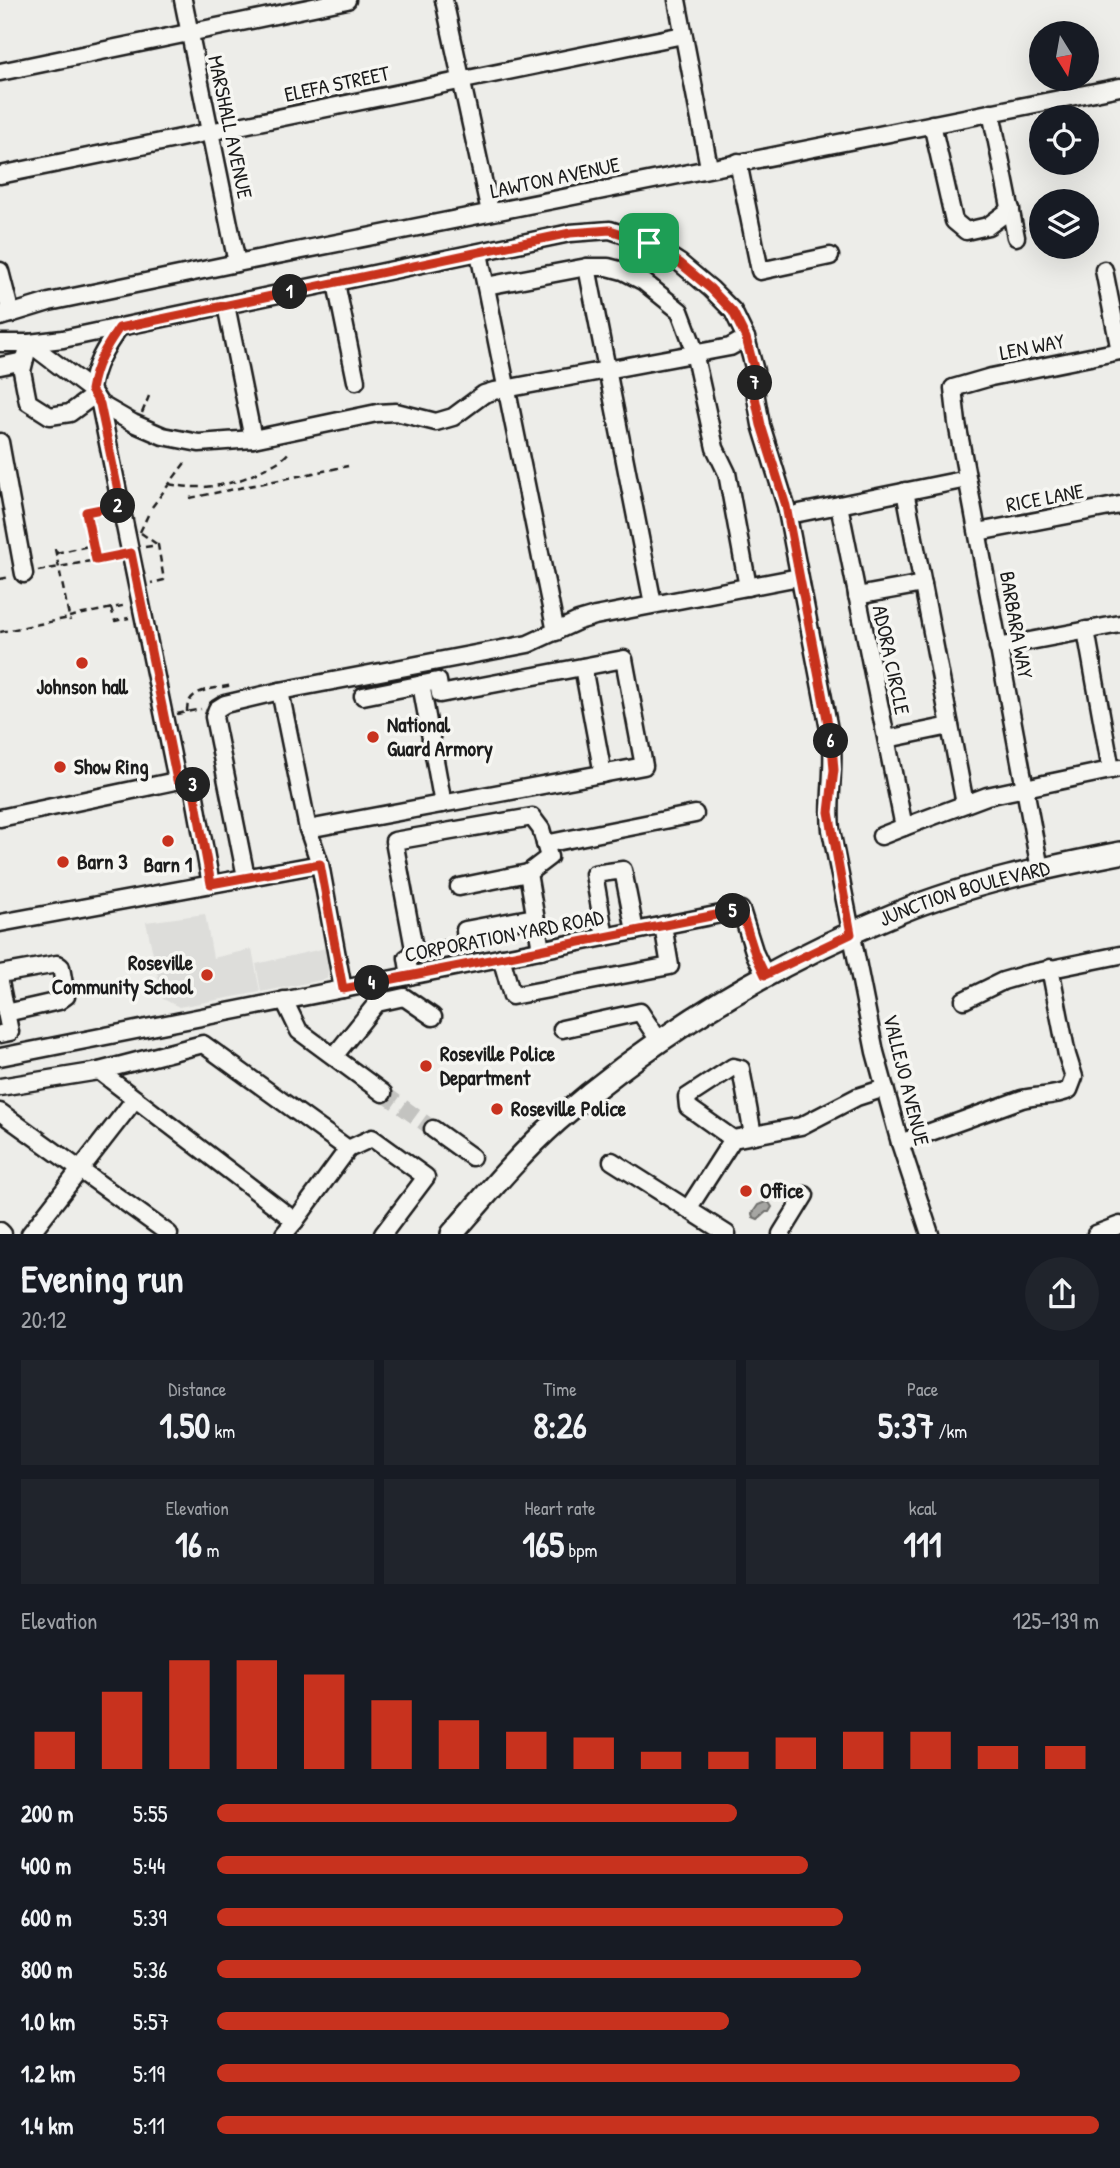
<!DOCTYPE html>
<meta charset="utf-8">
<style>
:root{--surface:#171b24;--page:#20242c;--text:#f1f3f6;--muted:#9ea1a6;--accent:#c8321e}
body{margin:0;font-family:"Patrick Hand",sans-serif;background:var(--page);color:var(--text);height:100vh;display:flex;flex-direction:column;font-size:26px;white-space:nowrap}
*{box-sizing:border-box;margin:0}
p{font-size:23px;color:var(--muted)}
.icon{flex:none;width:38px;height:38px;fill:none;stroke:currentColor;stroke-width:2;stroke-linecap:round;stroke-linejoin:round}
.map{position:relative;height:1234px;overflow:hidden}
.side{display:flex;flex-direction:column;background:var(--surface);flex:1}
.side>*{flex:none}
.needle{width:46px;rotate:169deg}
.fabs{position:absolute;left:1029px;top:21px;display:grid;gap:14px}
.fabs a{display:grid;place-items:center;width:70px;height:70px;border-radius:50%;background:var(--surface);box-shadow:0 7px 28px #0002;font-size:35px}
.pin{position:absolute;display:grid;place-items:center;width:60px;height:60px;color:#fff;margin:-30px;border-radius:14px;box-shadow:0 4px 10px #0006}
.km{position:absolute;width:35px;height:35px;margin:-18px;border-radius:50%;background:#222;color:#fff;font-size:19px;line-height:35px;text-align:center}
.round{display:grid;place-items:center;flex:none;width:74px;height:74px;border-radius:37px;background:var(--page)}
.overview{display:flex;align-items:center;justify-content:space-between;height:119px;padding:0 21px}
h1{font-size:38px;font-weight:700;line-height:52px}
.figures{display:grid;grid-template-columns:repeat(3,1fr);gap:10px;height:119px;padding:7px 21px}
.figures div{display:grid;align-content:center;border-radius:0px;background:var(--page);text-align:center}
.figures b{font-size:35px;font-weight:700}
.figures small{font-size:19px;font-weight:400}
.figures p{font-size:19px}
.chart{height:196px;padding:14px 21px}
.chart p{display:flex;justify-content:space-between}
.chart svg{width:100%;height:126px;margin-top:7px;stroke:var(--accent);stroke-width:6}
ul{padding:0 21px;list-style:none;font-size:23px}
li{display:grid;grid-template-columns:112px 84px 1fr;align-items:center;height:52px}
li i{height:18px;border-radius:9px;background:var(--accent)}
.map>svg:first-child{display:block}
.built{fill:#ddddda}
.water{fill:#a6a6a3;stroke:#6f6f6d;stroke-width:2}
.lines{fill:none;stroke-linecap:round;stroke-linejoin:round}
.minor-tunnel{stroke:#c3c3c0;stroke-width:16;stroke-dasharray:16 8;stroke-linecap:butt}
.minor-casing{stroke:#1c1c1c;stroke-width:21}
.major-casing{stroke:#1c1c1c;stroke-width:26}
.path{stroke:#1c1c1c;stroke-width:2.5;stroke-dasharray:7 5;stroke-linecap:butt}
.minor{stroke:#f6f6f2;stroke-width:16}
.major{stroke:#f6f6f2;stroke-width:21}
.route-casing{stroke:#fff;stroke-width:14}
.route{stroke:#c8321e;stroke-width:9}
.poi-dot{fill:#c8321e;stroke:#f6f6f2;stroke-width:2.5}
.labels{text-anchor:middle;stroke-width:7;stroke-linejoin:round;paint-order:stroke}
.street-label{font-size:21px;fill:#1c1c1c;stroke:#f6f6f2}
.poi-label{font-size:21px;font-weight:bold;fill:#1c1c1c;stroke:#f6f6f2;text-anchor:start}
</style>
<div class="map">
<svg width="1120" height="1234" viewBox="0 0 1120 1234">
<rect width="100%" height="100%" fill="#edede9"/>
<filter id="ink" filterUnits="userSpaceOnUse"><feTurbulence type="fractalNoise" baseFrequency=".0143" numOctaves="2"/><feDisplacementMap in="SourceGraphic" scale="14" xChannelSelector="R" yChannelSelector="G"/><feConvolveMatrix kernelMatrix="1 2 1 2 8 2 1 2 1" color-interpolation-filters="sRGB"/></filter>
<g filter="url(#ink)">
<g class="built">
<polygon points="205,914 213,958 252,949 260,992 179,1007 163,999 146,922"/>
<polygon points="326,948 329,966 327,979 261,992 256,964"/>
</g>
<polygon class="water" points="768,1201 772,1207 769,1212 766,1212 758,1219 753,1217 752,1214 758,1205"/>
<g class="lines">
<polyline class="minor-tunnel" points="383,1093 433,1129"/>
<defs>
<g id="minor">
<polyline points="183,0 237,263"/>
<polyline points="444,0 490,212"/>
<polyline points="677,0 709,167"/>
<polyline points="0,72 347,0"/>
<polyline points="991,112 1016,237"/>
<polyline points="932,124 954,221 966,231 988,226 1011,209"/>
<polyline points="738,162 760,271 830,256"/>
<polyline points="0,175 683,35"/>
<polyline points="479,253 556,632"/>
<polyline points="587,267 653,604"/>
<polyline points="1104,270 1120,351"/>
<polyline points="0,271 11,314"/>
<polyline points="336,283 356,381"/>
<polyline points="486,286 587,267 608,267 623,271 644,282 680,311 692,343 715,448 727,473 748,587"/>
<polyline points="226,305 253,439"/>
<polyline points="0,317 49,302 237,263 1120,87"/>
<path d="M0,343H29L63,339L570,233L610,230L649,243L680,263L711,289L733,311L746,338L755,371L756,397L761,425L786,506L832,745C834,774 828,802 831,830L875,1052L900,1143L930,1234"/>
<polyline points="29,343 91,390 100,404 133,423 163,436 199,443 253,439 377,413 396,412 436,422 453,417 484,394 494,391 730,347 746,338"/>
<polyline points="29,343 22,371 28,402 50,416 70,413 93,396"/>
<polyline points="0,366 24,361"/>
<path d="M91,390C94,365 105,348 119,328"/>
<polyline points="100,404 177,780"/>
<polyline points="0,442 24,574"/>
<polyline points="967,479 839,505 904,827 987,796 1120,768"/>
<polyline points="905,491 965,804"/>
<polyline points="799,513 839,505"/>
<polyline points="978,532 1120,505"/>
<polyline points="857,596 923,584"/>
<polyline points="1086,630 1111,770"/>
<polyline points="998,647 1120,624"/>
<polyline points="583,667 603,774"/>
<polyline points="421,684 443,804"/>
<polyline points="887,739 950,726"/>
<polyline points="0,818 185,779 190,780 193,786 211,884"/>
<polyline points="308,829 280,691 528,644 578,621 595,616 799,577"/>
<polyline points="881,836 904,827"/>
<polyline points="545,844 695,814"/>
<polyline points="1040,869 957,423 953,388 991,377 1120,351"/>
<polyline points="246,877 214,717 217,709 225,704 280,691"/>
<polyline points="459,887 528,873 541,950"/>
<polyline points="0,923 320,864"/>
<polyline points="605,937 594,874 623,870 635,931"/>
<polyline points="415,954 394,841 532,817 541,829 549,857 528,873"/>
<polyline points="501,957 512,996 670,966 663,925"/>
<polyline points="0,974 57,964 61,967 66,996 59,1001 6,1013"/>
<polyline points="410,976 407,958 415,954 466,946 465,930 535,917"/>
<polyline points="0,982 10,1032 0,1034"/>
<polyline points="343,989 320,864 308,829 644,766 624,659 440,694 438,681 363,696"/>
<polyline points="284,1000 299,1031 383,1093"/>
<polyline points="964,1000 1003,981 1027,974 1120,955"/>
<polyline points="562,1029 640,1012 660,1042"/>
<polyline points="335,1055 377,1003 404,997 433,1017"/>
<polyline points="0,1057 741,910 755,954 765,975"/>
<polyline points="99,1071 203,1044 348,1149 295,1221"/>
<polyline points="0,1087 99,1071 295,1221 284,1234"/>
<polyline points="0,1112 169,1234"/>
<polyline points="433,1129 472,1157"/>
<polyline points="733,1139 688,1107 687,1097 733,1067 741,1069 753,1135"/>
<path d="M900,1143L1022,1099C1038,1095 1054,1097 1069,1090L1074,1077L1067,1055L1050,968"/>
<polyline points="348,1149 372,1138 426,1177 383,1234"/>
<polyline points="612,1161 727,1234"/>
<polyline points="688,1209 733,1139 801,1126 857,1097 885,1088"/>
<polyline points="0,1231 3,1234"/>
<polyline points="30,1234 135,1099"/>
<polyline points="781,1234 805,1195"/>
<polyline points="1096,1234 1120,1225"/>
</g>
<g id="major">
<path id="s1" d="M452,1234C486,1195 519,1155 557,1121C659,1032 775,963 900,912C968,884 1048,867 1120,853"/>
</g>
</defs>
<use href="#minor" class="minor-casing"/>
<use href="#major" class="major-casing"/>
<g class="path">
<polyline points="142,413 149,396"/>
<path d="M169,484C202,491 232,486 262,470C272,465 282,461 289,452"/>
<polyline points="190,498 348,466"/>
<polyline points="152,507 187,460"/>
<polyline points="140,532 148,515"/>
<polyline points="141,533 158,545"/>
<polyline points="145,547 158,545 164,580 151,583"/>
<polyline points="55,549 70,621"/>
<polyline points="56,553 93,545"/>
<polyline points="96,560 86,512 107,508"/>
<polyline points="38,571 117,556"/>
<polyline points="0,579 10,577"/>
<polyline points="111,608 115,621 129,618"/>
<polyline points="69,617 127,605"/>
<polyline points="0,632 69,618"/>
<path d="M187,712C186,688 215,689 233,685"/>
<polyline points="177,714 201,709"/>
</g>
<use href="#minor" class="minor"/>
<use href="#major" class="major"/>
</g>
</g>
<g class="lines" filter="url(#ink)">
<defs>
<path id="route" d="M610,230L649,243L680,263L711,289L733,312L746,338L755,372V397L761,425L786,506L832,745L834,770L829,812L851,934L765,975L755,954L741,910L343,989L320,864L211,884L193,786L190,780L185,779L177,780L131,553L96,560L86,512L121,505L100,404L91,390C95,365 105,348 119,328L570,233Z"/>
</defs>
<use href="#route" class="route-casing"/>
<use href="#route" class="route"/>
</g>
<g class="poi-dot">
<circle cx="82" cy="663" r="7"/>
<circle cx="373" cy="737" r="7"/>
<circle cx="60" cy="767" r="7"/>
<circle cx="168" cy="841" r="7"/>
<circle cx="63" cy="862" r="7"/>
<circle cx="207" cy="975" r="7"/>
<circle cx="426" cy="1066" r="7"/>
<circle cx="497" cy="1109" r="7"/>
<circle cx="746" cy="1191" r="7"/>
</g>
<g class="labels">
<g class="street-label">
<text transform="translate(337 84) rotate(-12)" y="7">ELEFA STREET</text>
<text transform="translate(230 127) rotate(78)" y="7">MARSHALL AVENUE</text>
<text transform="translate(555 178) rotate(-12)" y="7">LAWTON AVENUE</text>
<text transform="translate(1032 347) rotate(-11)" y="7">LEN WAY</text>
<text transform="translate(1045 498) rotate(-11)" y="7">RICE LANE</text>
<text transform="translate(1016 625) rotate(80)" y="7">BARBARA WAY</text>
<text transform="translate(891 660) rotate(78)" y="7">ADORA CIRCLE</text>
<text dy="7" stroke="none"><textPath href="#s1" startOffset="625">JUNCTION BOULEVARD</textPath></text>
<text transform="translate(504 936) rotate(-11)" y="7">CORPORATION YARD ROAD</text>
<text transform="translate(906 1080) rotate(76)" y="7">VALLEJO AVENUE</text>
</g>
<g class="poi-label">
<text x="82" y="694" text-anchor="middle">Johnson hall</text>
<text x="387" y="732">National<tspan x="387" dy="24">Guard Armory</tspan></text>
<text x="74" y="774">Show Ring</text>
<text x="77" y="869">Barn 3</text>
<text x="168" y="872" text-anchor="middle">Barn 1</text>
<text x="193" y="970" text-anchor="end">Roseville<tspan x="193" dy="24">Community School</tspan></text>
<text x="440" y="1061">Roseville Police<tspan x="440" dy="24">Department</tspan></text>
<text x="511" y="1116">Roseville Police</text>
<text x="760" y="1198">Office</text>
</g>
</g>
</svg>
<div class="fabs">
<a><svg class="needle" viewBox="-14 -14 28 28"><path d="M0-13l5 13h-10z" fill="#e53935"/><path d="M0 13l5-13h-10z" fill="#9ea1a6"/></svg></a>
<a><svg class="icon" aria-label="locate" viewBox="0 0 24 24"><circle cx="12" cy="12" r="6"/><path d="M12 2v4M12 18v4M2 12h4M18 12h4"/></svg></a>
<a><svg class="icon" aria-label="layers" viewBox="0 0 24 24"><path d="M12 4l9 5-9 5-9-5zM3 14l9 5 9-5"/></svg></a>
</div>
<div class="pin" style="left:649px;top:243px;background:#1e9e55"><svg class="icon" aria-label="arrive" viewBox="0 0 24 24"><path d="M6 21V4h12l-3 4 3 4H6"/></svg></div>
<b class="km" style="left:290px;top:292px">1</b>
<b class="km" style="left:118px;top:506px">2</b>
<b class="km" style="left:193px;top:785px">3</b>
<b class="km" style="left:372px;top:983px">4</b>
<b class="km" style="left:733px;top:911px">5</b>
<b class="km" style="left:831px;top:741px">6</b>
<b class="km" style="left:755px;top:383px">7</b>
</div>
<section class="side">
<div class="overview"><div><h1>Evening run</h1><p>20:12</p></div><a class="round"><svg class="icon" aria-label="share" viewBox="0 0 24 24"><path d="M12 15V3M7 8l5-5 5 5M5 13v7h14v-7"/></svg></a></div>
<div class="figures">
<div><p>Distance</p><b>1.50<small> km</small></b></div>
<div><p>Time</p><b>8:26</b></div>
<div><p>Pace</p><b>5:37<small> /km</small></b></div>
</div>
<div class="figures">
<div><p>Elevation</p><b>16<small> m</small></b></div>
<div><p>Heart rate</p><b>165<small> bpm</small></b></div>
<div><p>kcal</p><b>111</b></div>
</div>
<div class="chart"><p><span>Elevation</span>125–139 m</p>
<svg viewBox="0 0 160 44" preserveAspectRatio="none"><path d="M5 44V31M15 44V17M25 44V6M35 44V6M45 44V11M55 44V20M65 44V27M75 44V31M85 44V33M95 44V38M105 44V38M115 44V33M125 44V31M135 44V31M145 44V36M155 44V36"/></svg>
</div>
<ul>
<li><b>200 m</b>5:55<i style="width:59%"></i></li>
<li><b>400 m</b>5:44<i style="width:67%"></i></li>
<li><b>600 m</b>5:39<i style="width:71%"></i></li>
<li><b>800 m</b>5:36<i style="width:73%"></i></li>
<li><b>1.0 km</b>5:57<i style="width:58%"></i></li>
<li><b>1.2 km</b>5:19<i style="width:91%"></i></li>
<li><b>1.4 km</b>5:11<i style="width:100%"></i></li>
</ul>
</section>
